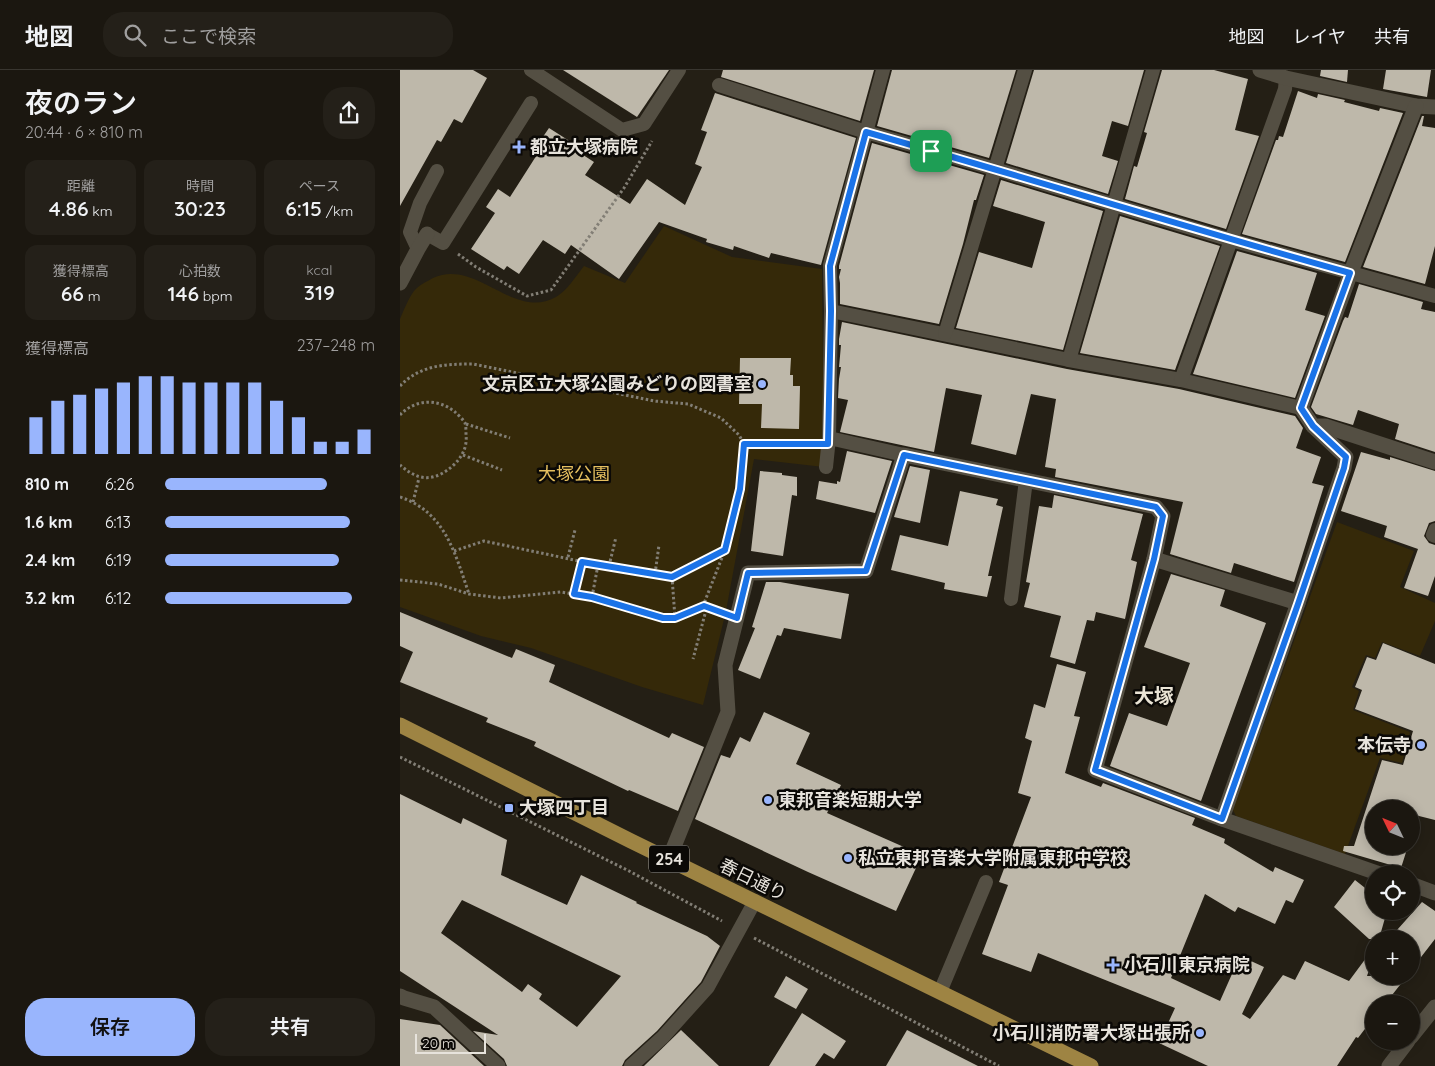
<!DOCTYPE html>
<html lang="ja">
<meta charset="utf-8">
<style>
:root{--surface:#1b1710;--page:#242019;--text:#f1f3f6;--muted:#a09f9f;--line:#393630;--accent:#99b5fd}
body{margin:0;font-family:Quicksand,"Noto Sans JP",sans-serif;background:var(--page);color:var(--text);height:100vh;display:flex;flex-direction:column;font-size:19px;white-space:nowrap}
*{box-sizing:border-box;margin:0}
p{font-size:16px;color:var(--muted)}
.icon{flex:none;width:28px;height:28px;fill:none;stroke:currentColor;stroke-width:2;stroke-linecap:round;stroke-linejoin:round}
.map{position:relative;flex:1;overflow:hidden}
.panel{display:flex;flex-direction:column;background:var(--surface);width:400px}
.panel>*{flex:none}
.needle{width:32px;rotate:313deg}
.tools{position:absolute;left:965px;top:730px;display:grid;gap:10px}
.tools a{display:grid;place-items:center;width:55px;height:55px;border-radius:50%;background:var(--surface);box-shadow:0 2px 12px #0003,0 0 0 1px var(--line);font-size:25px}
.scale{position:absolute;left:15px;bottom:12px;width:71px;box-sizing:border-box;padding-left:5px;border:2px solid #e7e3dc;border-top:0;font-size:14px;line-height:18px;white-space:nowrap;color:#e7e3dc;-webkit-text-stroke:4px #0b0906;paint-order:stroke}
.pin{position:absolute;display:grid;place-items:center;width:42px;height:42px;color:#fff;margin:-21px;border-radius:10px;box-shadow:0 2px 8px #0006}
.round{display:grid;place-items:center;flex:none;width:52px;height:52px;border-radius:20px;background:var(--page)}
.head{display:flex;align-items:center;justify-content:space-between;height:85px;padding:0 25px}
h1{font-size:28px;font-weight:600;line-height:38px}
.stats{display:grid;grid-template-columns:repeat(3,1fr);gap:8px;height:85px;padding:5px 25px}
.stats div{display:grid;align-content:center;border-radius:12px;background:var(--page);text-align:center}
.stats b{font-size:21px;font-weight:600}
.stats small{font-size:14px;font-weight:400}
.stats p{font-size:14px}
.chart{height:140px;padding:10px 25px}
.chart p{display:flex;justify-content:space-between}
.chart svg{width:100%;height:90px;margin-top:5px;stroke:var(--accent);stroke-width:6}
.cta{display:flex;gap:10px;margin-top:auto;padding:10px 25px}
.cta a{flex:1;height:58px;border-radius:20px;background:var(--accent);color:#111;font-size:20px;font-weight:600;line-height:58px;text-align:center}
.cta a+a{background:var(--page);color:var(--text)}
ul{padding:0 25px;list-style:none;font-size:16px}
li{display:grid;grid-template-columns:80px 60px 1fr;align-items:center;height:38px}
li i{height:12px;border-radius:6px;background:var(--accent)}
header{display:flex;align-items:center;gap:30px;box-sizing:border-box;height:70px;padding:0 25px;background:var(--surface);border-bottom:1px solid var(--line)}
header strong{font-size:24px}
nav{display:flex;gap:28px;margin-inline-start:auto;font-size:18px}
.search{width:350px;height:45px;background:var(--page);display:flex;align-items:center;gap:12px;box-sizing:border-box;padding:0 18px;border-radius:20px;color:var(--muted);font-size:19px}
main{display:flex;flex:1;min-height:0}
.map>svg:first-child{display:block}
.green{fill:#352909}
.building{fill:#beb8aa;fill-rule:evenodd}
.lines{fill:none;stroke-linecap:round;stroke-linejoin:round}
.path{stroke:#827e75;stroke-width:3;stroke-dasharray:2.5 2.5;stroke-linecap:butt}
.service{stroke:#544f43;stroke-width:14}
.minor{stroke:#544f43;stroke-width:15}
.secondary{stroke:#544f43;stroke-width:15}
.trunk{stroke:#9e8443;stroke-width:15}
.route-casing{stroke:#fff;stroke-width:10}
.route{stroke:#1a73e8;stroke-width:6}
.poi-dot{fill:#99b5fd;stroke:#0b0906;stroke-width:2}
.labels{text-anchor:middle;stroke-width:5;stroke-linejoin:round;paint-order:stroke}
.shield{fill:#0b0906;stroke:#a5a29c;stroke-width:1}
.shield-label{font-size:16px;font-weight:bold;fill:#e7e3dc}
.poi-label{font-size:18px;font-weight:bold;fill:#e7e3dc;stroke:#0b0906;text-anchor:start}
.park-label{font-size:18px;fill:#e5bf5f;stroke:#0b0906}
.street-label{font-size:18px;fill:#e7e3dc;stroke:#0b0906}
.quarter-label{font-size:20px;font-weight:bold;fill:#eae4d5;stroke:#0b0906}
</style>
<header>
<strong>地図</strong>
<div class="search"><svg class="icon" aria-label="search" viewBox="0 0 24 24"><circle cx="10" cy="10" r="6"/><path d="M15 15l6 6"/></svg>ここで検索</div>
<nav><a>地図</a><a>レイヤ</a><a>共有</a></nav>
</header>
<main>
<section class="panel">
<div class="head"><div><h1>夜のラン</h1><p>20:44 · 6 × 810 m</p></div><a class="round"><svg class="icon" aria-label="share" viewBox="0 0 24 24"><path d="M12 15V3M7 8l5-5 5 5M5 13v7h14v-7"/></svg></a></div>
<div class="stats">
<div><p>距離</p><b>4.86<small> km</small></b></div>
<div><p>時間</p><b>30:23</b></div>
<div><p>ペース</p><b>6:15<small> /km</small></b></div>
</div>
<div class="stats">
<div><p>獲得標高</p><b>66<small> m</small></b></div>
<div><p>心拍数</p><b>146<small> bpm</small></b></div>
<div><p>kcal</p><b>319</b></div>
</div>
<div class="chart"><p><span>獲得標高</span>237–248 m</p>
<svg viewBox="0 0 160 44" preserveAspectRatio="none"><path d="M5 44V26M15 44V18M25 44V15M35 44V12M45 44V9M55 44V6M65 44V6M75 44V9M85 44V9M95 44V9M105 44V9M115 44V18M125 44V26M135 44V38M145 44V38M155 44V32"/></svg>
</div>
<ul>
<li><b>810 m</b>6:26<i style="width:77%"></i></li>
<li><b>1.6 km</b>6:13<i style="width:88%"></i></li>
<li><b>2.4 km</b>6:19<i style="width:83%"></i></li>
<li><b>3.2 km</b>6:12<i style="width:89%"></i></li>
</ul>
<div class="cta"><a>保存</a><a>共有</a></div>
</section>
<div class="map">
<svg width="1035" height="996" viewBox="0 0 1035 996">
<rect width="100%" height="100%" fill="#241f15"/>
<g class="green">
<path d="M264,156L332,187L422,199L424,397L354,389L326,541L303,635L242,617L131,578L81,566L0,537V249C4,240 8,229 14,221C19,215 26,212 33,208C76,188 114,251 156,227C167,221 176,206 184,196L225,213Z"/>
<polygon points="937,452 1014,481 1000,517 1035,533 1035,551 1020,586 982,572 975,588 966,585 952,617 959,621 953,640 1010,662 1002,693 980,688 945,784 836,746 833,740"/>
</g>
<g class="building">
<polygon points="0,0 73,0 87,8 62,53 54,49 41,72 37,70 0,136"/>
<polygon points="163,0 269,0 237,47"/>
<polygon points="323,0 474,0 460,51 321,7"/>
<polygon points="492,0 616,0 589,88 477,56"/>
<polygon points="634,0 744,0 728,56 712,51 702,86 718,91 708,124 606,93"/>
<polygon points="762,0 814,0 848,9 835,60 859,66 826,159 725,129 734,96 737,97 747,63 744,62"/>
<polygon points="921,0 948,0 947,12 920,6"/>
<polygon points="986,0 1031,0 1027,27 983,19"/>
<polygon points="898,21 917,28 918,24 945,30 944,32 979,41 980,38 1003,43 945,192 842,164 876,70 878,70 879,66 883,67"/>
<polygon points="315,23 456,68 421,195 371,183 369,188 334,176 333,180 306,172 307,169 259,152 219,209 171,175 165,184 143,170 119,204 107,196 104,200 71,179 95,143 86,137 98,119 110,127 140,80 136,77 149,58 182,79 180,83 194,92 185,105 230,134 247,109 285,135 302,97 295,94 307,62 301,60"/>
<polygon points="1022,46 1024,46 1022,56 1035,58 1035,176 1025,214 963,197"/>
<polygon points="472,73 584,105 576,130 574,130 563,174 539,254 440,234 440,213 439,207 441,199 439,199 439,196"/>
<polygon points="601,110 703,141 663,280 556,258 579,182 632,198 645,152 593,136"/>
<polygon points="720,146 820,176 775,300 680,283"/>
<polygon points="837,181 917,203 905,240 925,246 895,328 793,304"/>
<polygon points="959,214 1023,232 1021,239 1035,242 1035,382 995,369 999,354 958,340 953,355 916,344 911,337 943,251 945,247 948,248"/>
<polygon points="442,252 667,299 779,319 895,346 903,358 896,378 921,387 912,413 924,416 894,512 834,493 831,503 770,484 783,432 655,407 656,399 645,397 656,329 631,324 616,385 571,374 582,325 546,318 534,382 440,362 448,330 438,328 439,309 441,297 439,297 441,275 439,275 439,269"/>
<polygon points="340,288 391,288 390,305 393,305 393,316 400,316 399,359 361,358 362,334 339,334"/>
<polygon points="447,381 492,391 475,443 416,429 419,411 437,414 437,411 440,412"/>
<polygon points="961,382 990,390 990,387 1035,401 1035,451 1029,453 1024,466 1029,473 1035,475 1035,506 1028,526 1004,518 1018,479 984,467 987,456 941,441"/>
<polygon points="510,396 530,400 520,453 494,447"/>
<polygon points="360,401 382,403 382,405 397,407 397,426 392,425 383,486 351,481"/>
<polygon points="560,421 598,429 596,435 603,437 588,506 592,506 587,527 544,519 545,513 491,500 500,465 548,476"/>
<polygon points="654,425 743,444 731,490 737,492 725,549 696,542 694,551 687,550 675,594 650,587 661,546 624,537 630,513 626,512 639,436 652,438"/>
<polygon points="771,504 825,520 820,536 866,553 801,731 710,696 729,643 767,656 790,593 744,577"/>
<polygon points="366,512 380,512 449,524 441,569 384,558 381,566 377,565 360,609 338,600 355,558 352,557"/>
<polygon points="0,542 112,588 116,579 155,595 149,612 269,668 272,663 304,677 278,741 229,720 228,721 134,676 136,672 86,652 88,648 0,612 13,582 0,576"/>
<polygon points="983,573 1035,594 1035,750 1011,744 1011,739 974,739 974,776 1008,776 1001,798 943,781 944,776 954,776 982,690 1003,695 1013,661 955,639 962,620 955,617 967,587 976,590"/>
<polygon points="657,594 686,602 674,646 680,647 665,703 701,717 703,713 795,748 792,755 825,769 824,773 873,802 875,797 904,810 893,833 886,830 875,854 838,837 835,842 805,824 771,908 820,931 840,886 864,897 842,944 850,949 883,905 895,910 905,891 949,911 972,880 974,885 967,906 1007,906 985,934 974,934 974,947 958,968 956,967 937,996 808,996 759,973 775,938 638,883 631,902 582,884 608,815 599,812 631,727 618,723 632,671 625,668 634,634 645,638"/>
<polygon points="364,642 410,663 396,694 441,715 427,743 522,785 496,841 408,802 295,749 321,685 330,688 340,667 350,672"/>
<path d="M0,724L61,754L63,748L107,770L101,805L167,835L181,805L237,832L236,833L307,866L320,876L301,912L257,961L225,990L222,996H107L104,989L73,961L98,965L0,901ZM62,830L221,906L177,957L139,929L142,924L128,914L122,922L41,863Z"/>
<polygon points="955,810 974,825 974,841 987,841 979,869 969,869 934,837"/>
<polygon points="1022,832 1035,841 1035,869 1011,900 1011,869 989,869"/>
<polygon points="386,906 408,919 396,939 374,927"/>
<polygon points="402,943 446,971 434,989 424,983 415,996 369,996"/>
<polygon points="0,949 40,955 84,996 0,996"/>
<polygon points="281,960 319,996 244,996"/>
<polygon points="507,960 578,996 486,996"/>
</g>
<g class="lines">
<g class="path">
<polyline points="58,184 76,197 127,226 151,220 224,118 252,71"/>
<path d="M0,316C20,295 45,294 73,294L254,331L288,334L321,348L339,365L344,374L340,419L325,480L303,536L305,544L293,589"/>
<path d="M0,345C15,329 38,328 55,342C58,345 63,349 65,353C66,356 66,361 66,365C68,382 56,396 41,404C25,412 13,406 0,395"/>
<polyline points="66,354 110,368"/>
<polyline points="344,374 411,374"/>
<polyline points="63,385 102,400"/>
<path d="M0,427C45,442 55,483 69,524"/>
<polyline points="13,432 19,408"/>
<polyline points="54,481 84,471 198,495 272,507 324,480"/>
<polyline points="168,487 175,460"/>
<polyline points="209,496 216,467"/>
<polyline points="255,504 259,475"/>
<polyline points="272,507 275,548"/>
<polyline points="0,510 38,514 69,524 101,528 161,522 192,527 263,548 275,548 303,536 320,542"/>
<polyline points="174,524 182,492"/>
<polyline points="192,527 198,495"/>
<polyline points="0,687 229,801 322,851"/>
<polyline points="354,868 599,996"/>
</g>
<g class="service">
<polyline points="131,0 222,60 244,54 279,0"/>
<polyline points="319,15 466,62 595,99 831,170 1035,226"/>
<polyline points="27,164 43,173 131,33"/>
<polyline points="18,179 10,162 20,133 37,101"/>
<polyline points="431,241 669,290 781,310 901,338"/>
<polyline points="545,264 625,0"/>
<polyline points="669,290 753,0"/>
<polyline points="781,310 885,19 886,8"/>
<polyline points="429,368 504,385"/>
<polyline points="426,397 429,368 431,241 430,195 483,0"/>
<polyline points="1035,460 1033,465 1035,466"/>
<polyline points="611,529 626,410"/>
<polyline points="540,922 586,812"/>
<polyline points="231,996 263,967 308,917 355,831"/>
</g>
<g class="minor">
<polyline points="860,0 886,8 1016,36 1035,37"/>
<polyline points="1016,36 954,194 901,338 913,356 925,356 1035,392"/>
<polyline points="0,213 18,179 27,164"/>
<polyline points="754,489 898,533"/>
<polyline points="822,749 898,533 944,398 946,387 913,356"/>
<polyline points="269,789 328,642 325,595 348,503 466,501 504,385 756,437 763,446 754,489 695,700 822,749 980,804"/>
<polyline points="1011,814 1035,823"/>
<polyline points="0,926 4,928 34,937 98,996"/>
</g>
<g class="secondary">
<polyline points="1011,967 1035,937"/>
<polyline points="989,996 1008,971"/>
</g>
<polyline class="trunk" points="0,655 231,771 691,996"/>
</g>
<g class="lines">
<defs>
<path id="route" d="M466,62C628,108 788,158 950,203L901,338L913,356L946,387L944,398L898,534L822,749L695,700L754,489L763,446L756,437L504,385L466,501L348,503L337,548L304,536L275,548H263L192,527L174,524L182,492L272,507L325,480L340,419L344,374H428L431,241L430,196Z"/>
</defs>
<use href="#route" class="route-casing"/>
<use href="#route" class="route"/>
</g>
<g class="poi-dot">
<path d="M116.5 69.5h5v5h5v5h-5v5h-5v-5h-5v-5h5z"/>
<circle cx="362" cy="314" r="5"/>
<circle cx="1021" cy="675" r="5"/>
<circle cx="368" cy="730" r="5"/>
<rect x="104" y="733" width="10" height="10" rx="2.5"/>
<circle cx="448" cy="788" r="5"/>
<path d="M710.5 887.5h5v5h5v5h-5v5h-5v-5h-5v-5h5z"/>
<circle cx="800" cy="963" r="5"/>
</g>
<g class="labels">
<rect class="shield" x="249" y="775.5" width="40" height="27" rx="4"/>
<g class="shield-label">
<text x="269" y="795">254</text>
</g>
<g class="poi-label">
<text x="130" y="83">都立大塚病院</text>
<text x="352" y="320" text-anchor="end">文京区立大塚公園みどりの図書室</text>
<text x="1011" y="681" text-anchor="end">本伝寺</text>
<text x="378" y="736">東邦音楽短期大学</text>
<text x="119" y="744">大塚四丁目</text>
<text x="458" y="794">私立東邦音楽大学附属東邦中学校</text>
<text x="724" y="901">小石川東京病院</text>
<text x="790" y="969" text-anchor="end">小石川消防署大塚出張所</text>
</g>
<g class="park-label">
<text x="174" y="410">大塚公園</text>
</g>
<g class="street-label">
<text transform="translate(353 810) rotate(26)" y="6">春日通り</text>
</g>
<g class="quarter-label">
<text x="754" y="633">大塚</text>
</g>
</g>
</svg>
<div class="tools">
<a><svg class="needle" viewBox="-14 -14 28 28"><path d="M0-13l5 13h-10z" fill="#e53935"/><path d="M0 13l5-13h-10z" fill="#a09f9f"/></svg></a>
<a><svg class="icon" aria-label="locate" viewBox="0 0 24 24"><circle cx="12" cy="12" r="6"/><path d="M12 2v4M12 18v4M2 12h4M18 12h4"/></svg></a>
<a>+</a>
<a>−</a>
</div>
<div class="scale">20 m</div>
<div class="pin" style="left:531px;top:81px;background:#1e9e55"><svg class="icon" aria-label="arrive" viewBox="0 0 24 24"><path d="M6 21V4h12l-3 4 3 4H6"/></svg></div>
</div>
</main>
